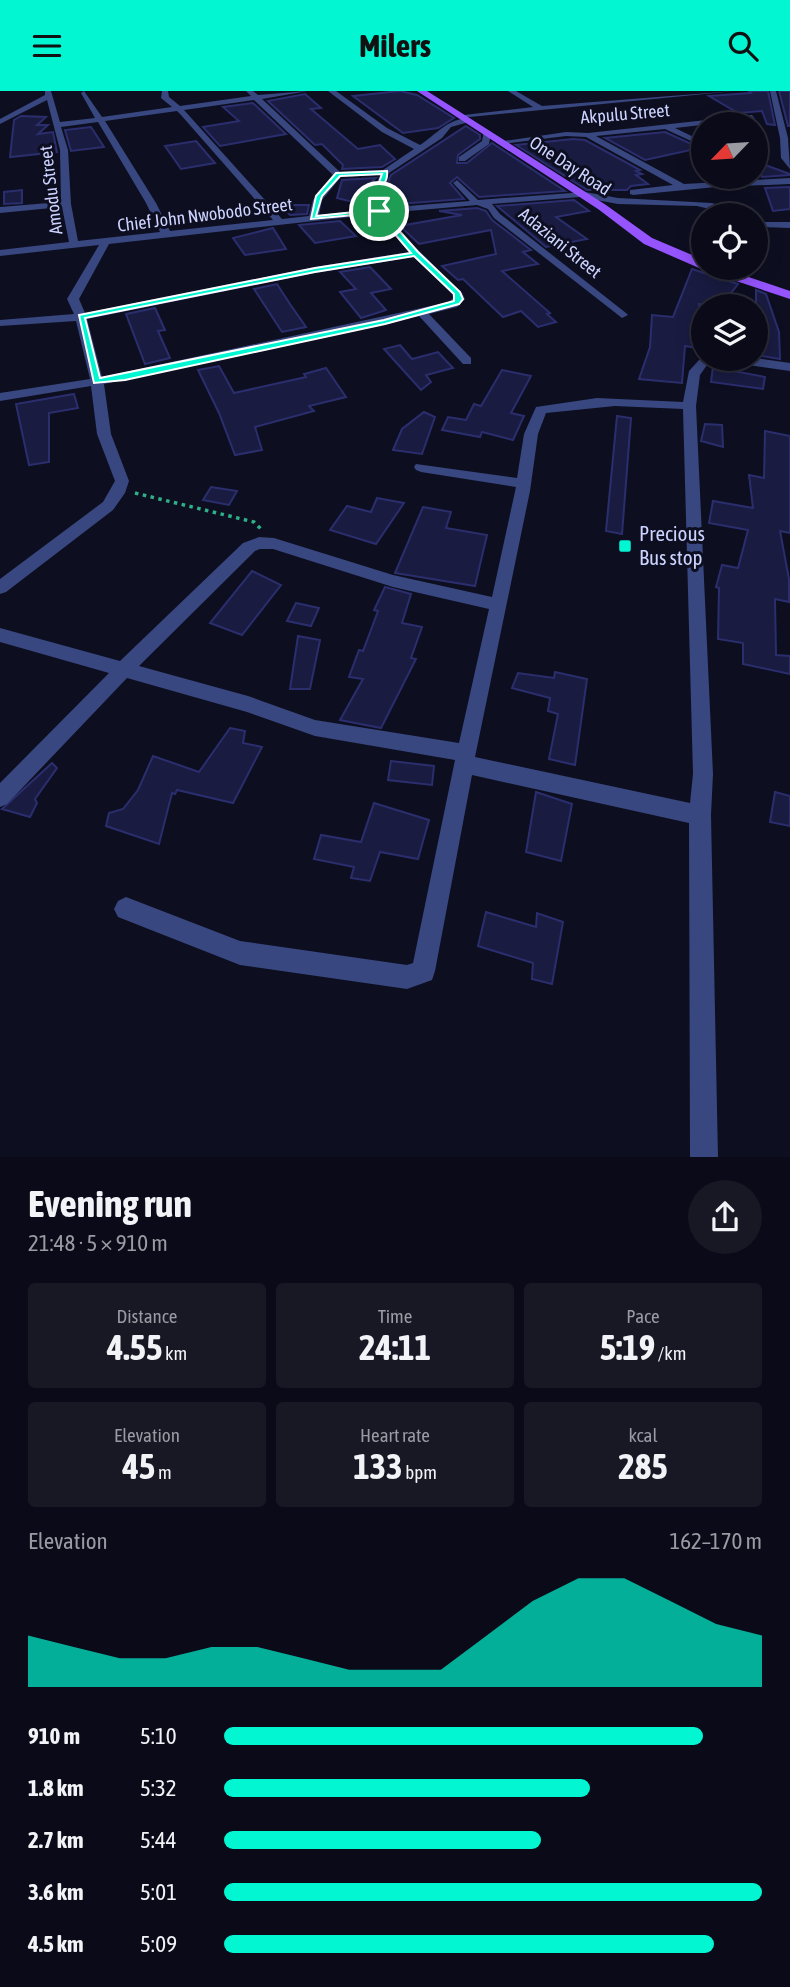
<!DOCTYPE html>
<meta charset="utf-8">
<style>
:root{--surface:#0a0a18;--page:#181825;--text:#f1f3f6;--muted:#999aa2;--line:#2a2b37;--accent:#02f6d2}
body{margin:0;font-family:"Asap Condensed",sans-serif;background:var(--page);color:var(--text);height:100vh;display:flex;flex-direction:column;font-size:26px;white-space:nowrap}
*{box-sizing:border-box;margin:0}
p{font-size:23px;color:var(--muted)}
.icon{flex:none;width:38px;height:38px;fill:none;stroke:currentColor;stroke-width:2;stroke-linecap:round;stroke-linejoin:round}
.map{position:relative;height:1066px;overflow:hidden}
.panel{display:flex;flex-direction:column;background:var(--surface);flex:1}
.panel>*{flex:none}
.needle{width:46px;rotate:245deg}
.fabs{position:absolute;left:691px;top:21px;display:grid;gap:14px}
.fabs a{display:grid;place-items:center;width:77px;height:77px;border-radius:50%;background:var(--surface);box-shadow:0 4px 18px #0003,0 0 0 2px var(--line);font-size:35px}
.pin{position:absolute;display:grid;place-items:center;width:60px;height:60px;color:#fff;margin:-30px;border:4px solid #fff;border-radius:50%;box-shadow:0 2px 7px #0007}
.round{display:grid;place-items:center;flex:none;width:74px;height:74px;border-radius:37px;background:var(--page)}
.head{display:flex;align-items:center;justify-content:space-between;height:119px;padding:0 28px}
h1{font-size:38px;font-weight:700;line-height:52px}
.stats{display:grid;grid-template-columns:repeat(3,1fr);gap:10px;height:119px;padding:7px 28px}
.stats div{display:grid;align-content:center;border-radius:7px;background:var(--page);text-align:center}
.stats b{font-size:35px;font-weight:700}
.stats small{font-size:19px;font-weight:400}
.stats p{font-size:19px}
.chart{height:196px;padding:14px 28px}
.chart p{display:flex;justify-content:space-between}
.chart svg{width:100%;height:126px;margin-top:7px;fill:var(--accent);opacity:.7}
ul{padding:0 28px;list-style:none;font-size:23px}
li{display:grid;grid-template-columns:112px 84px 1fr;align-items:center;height:52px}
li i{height:18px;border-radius:9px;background:var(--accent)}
header{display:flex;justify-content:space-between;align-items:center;height:91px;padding:0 28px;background:var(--accent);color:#111;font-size:32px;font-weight:700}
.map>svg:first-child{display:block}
.building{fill:#191b41;stroke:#2b2e6d;stroke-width:2}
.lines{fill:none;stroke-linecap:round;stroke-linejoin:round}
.path{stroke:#2eb189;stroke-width:3.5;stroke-dasharray:3.5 4.5;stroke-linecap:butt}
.minor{fill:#38477f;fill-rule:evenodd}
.major{fill:#9554fe;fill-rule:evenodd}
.route{fill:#02f6d2;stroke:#fff;stroke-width:2;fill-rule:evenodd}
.poi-dot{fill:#02f6d2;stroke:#0d0e20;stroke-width:2.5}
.labels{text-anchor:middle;stroke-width:6;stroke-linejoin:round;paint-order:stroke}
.far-street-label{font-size:18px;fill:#cdd3ff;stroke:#0d0e20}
.poi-label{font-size:21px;fill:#cdd3ff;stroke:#0d0e20;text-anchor:start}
</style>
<header><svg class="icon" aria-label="menu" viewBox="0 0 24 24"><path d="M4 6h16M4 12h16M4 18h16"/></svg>Milers<svg class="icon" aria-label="search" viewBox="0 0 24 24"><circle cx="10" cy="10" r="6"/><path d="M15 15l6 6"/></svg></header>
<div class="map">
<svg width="790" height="1067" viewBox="0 0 790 1067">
<rect width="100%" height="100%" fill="#0d0e20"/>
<g class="building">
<polygon points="400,0 417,4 454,27 438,37 403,42 353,5"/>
<polygon points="749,0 768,0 775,34 767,33 762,20 738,22 709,5 751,2"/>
<polygon points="779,0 790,0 790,35 788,35"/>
<polygon points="305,3 321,17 311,18 358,58 380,54 395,68 382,76 342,78 343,74 322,53 315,54 268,10"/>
<polygon points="253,12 286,43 220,55 203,36 239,30 223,16"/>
<polygon points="21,25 46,26 37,34 48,34 38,43 53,41 57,61 10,66 14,29"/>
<polygon points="466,35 480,44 480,48 458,64 457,72 467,72 492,52 565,100 479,106 457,86 450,92 464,108 398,113 383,111 377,106 377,102 385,98 391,84"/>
<polygon points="91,36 104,56 71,60 65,39"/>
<polygon points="665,41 700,57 645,69 605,47"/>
<polygon points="573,48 585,49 640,79 636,80 642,83 636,84 648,93 631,95 627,99 587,99 516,54"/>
<polygon points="196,50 215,72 181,78 165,55"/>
<polygon points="757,71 790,83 790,84 762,86"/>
<polygon points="376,87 364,97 362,109 357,112 337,107 342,89"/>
<polygon points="790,96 790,118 773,120 765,97"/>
<polygon points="22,99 22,112 4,113 4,101"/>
<polygon points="574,109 589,120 556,126 587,148 546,156 497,115"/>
<polygon points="281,114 309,114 307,123 290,124"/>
<polygon points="477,117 486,120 492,129 531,159 523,161 538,173 502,180 550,222 547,223 556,231 538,236 521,220 503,226 463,188 458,189 442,175 496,163 491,139 419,153 400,135 462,124 439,120"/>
<polygon points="340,130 356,145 315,152 299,134"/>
<polygon points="273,137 286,158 245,164 233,147"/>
<polygon points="370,176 391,198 371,202 386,219 361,227 340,201 356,198 340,181"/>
<polygon points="692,178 738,193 721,215 699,213 703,240 696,239 697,257 685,255 682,292 639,288 650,256 652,224 673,226"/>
<polygon points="277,193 290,213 306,236 282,241 254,198"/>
<polygon points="756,199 766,203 779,241 780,268 756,264"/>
<polygon points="155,217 165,239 158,240 170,267 145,273 126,223"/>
<polygon points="400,254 412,268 438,261 453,277 426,284 431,291 421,299 384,258"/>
<polygon points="219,275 234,302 306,286 304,283 326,277 346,306 309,315 314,320 255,336 262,359 235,364 219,322 198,279"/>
<polygon points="713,276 765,286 763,298 711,291"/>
<polygon points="502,279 531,285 511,322 524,325 513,349 482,341 480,346 442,339 448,326 466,329 474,313 481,315"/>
<polygon points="74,303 78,317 49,322 49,371 29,374 16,313"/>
<polygon points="424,321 435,326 422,363 393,359 402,338"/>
<polygon points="617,325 631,327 622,443 606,440"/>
<polygon points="705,333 722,334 723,356 701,350"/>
<polygon points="765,340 790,345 790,442 780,440 789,488 789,511 775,508 776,564 790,565 790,583 743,573 743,552 718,548 719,497 716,496 722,474 738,477 748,439 709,432 713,410 753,417 749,384 764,387"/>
<polygon points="211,396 237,400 229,414 203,409"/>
<polygon points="377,407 404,412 376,453 330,439 347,415 371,421"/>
<polygon points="423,416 451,421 446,437 487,444 475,495 395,482"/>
<polygon points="252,480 281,494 242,544 210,532"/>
<polygon points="385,496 411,503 402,532 422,536 411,567 416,568 381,637 340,629 363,588 349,586 359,559 363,560 378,520 374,519"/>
<polygon points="296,512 319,517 311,535 287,530"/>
<polygon points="298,545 320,549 310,598 290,598"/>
<polygon points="555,581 587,588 575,674 549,668 558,623 548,620 550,607 512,597 518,582 554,587"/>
<polygon points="230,637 245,640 243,652 262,656 233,712 177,699 175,703 172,702 159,753 106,735 109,722 123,718 138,699 153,665 199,681"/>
<polygon points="391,670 434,675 432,694 388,689"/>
<polygon points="52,672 57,677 35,708 37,712 30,726 2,718"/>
<polygon points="536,701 572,713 561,770 526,761"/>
<polygon points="775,701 790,705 790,735 770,731"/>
<polygon points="374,712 429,729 418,768 380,761 370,790 351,787 354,776 314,768 321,744 361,751"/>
<polygon points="486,821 536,836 537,822 563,831 552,893 532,888 533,872 478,855"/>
</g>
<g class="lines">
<polyline class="path" points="135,402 254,431 261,438"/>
<g class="minor">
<path d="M45,0H51L60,31L95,27L81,2L84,0L102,26L172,16L161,7L162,0H168L169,6L180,15L251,5L246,0H253L258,4L308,0L262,8L340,81L383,79L414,58L382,41L328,0H336L387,37L420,54C437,43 447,28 469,27V31L451,36L442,47L389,82L383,97L375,100L374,108L380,110L383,117L470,110L453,92L457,89L478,109L585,101L618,107L712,112L748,124H735L697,115L618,113L580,106L492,113L500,123L626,222L628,224L622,227L494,127L488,118L477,114L386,122L402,143L462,202L465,208L457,216L429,223L471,267V273H463L419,225L104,293L111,343L129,390L125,402L113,419L6,501L0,503V488L103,411L115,390L97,343L91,295L0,310V302L90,288L76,230L0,235V229L74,223L67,208L99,154L0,165V159L69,151L62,116L0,122V116L61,111L60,59L47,9L0,33V28L45,4ZM254,9L333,84L313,109L309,125L282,128L184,19ZM177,20L181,24L273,129L170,140L156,112L105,30ZM98,31L146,112L160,141L78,150L71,113L68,59L61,36ZM380,84L376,93L367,98L364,109L373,114L374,118L319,124L322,109L341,86ZM377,123L409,161L315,176L85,222L79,208L109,153ZM414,166L452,203L453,207L449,211L102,286L87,228L315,182Z"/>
<polygon points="508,0 516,0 542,15 735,0 459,27 455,25 533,16"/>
<polygon points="770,0 776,0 788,47 790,78 781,67 780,47"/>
<polygon points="752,24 755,28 675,37 704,51 704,56 665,38 596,45 684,93 790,87 790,93 716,96 633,104 630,103 630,99 673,94 586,46 566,45 501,53 497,51 566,41 588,42"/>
<polygon points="484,40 491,42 489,53 465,70 459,70 459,66 482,50"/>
<polygon points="756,128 764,131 790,131 790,137 760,136 756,134"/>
<path d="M756,267L790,272V280L740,273L707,274L700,284L696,315L713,683L711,724L718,1067H690L689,732L472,684L435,880L432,889L407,898L240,874L118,826L114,818L118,810L126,806L240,850L407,874L413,872L455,669L315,645L247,621L127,587L7,713L0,716V692L109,582L0,551V537L120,570L243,452L259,446L274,447L393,484L492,506L516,396L421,381L416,379L414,376L416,373L517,387L524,343L536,316L597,307L683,311L689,280L699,269ZM615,315L683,318L693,683L690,712L475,666L530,400L538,343L546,322ZM260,458H273L393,496L489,518L459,652L315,629L248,605L139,575L255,460Z"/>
</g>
<polygon class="major" points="417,0 427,0 606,114 652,147 704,169 704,177 722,177 790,200 790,208 706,180 644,153 598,118"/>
</g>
<path class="route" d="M387,80C388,91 383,96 373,99L371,105L379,110L380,118L418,161L460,201L463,208L459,213L385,233L125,289L94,292L79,224L315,177L411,162L377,122L311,128L316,105L336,82ZM382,83L378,94L369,97L365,105L374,112V119L316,125L322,105L340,85ZM414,165L454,203V210L384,229L100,287L85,227L315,181Z"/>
<rect class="poi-dot" x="618" y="448" width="14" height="14" rx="3.5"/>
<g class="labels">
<g class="far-street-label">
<text transform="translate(625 23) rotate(-5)" y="6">Akpulu Street</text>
<text transform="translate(570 75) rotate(33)" y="6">One Day Road</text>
<text transform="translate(51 99) rotate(-97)" y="6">Amodu Street</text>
<text transform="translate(205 124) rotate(-7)" y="6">Chief John Nwobodo Street</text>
<text transform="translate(560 152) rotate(39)" y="6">Adaziani Street</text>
</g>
<g class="poi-label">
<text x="639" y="450">Precious<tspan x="639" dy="24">Bus stop</tspan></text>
</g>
</g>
</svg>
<div class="fabs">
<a><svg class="needle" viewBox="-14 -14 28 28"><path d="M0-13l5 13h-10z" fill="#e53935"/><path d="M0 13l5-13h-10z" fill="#999aa2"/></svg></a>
<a><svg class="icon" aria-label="locate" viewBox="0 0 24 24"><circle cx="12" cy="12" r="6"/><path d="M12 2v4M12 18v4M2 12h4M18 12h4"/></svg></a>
<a><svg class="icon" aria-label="layers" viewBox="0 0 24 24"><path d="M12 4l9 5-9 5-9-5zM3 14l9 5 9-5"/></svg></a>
</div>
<div class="pin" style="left:379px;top:120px;background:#1e9e55"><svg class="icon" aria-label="arrive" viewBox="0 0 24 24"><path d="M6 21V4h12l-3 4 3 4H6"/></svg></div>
</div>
<section class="panel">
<div class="head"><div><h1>Evening run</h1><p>21:48 · 5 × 910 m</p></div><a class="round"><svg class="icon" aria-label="share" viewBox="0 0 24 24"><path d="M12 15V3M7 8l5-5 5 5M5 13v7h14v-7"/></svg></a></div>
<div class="stats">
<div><p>Distance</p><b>4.55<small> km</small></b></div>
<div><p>Time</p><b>24:11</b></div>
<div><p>Pace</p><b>5:19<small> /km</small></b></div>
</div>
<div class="stats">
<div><p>Elevation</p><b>45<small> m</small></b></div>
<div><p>Heart rate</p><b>133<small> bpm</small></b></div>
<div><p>kcal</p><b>285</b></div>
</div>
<div class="chart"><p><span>Elevation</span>162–170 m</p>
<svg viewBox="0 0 160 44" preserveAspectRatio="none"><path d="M0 44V26L10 30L20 34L30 34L40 30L50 30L60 34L70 38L80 38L90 38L100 26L110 14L120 6L130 6L140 14L150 22L160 26V44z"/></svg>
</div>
<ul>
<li><b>910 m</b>5:10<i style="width:89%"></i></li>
<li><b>1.8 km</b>5:32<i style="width:68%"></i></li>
<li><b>2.7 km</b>5:44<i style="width:59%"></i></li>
<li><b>3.6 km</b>5:01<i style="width:100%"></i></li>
<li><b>4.5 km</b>5:09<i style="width:91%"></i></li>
</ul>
</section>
